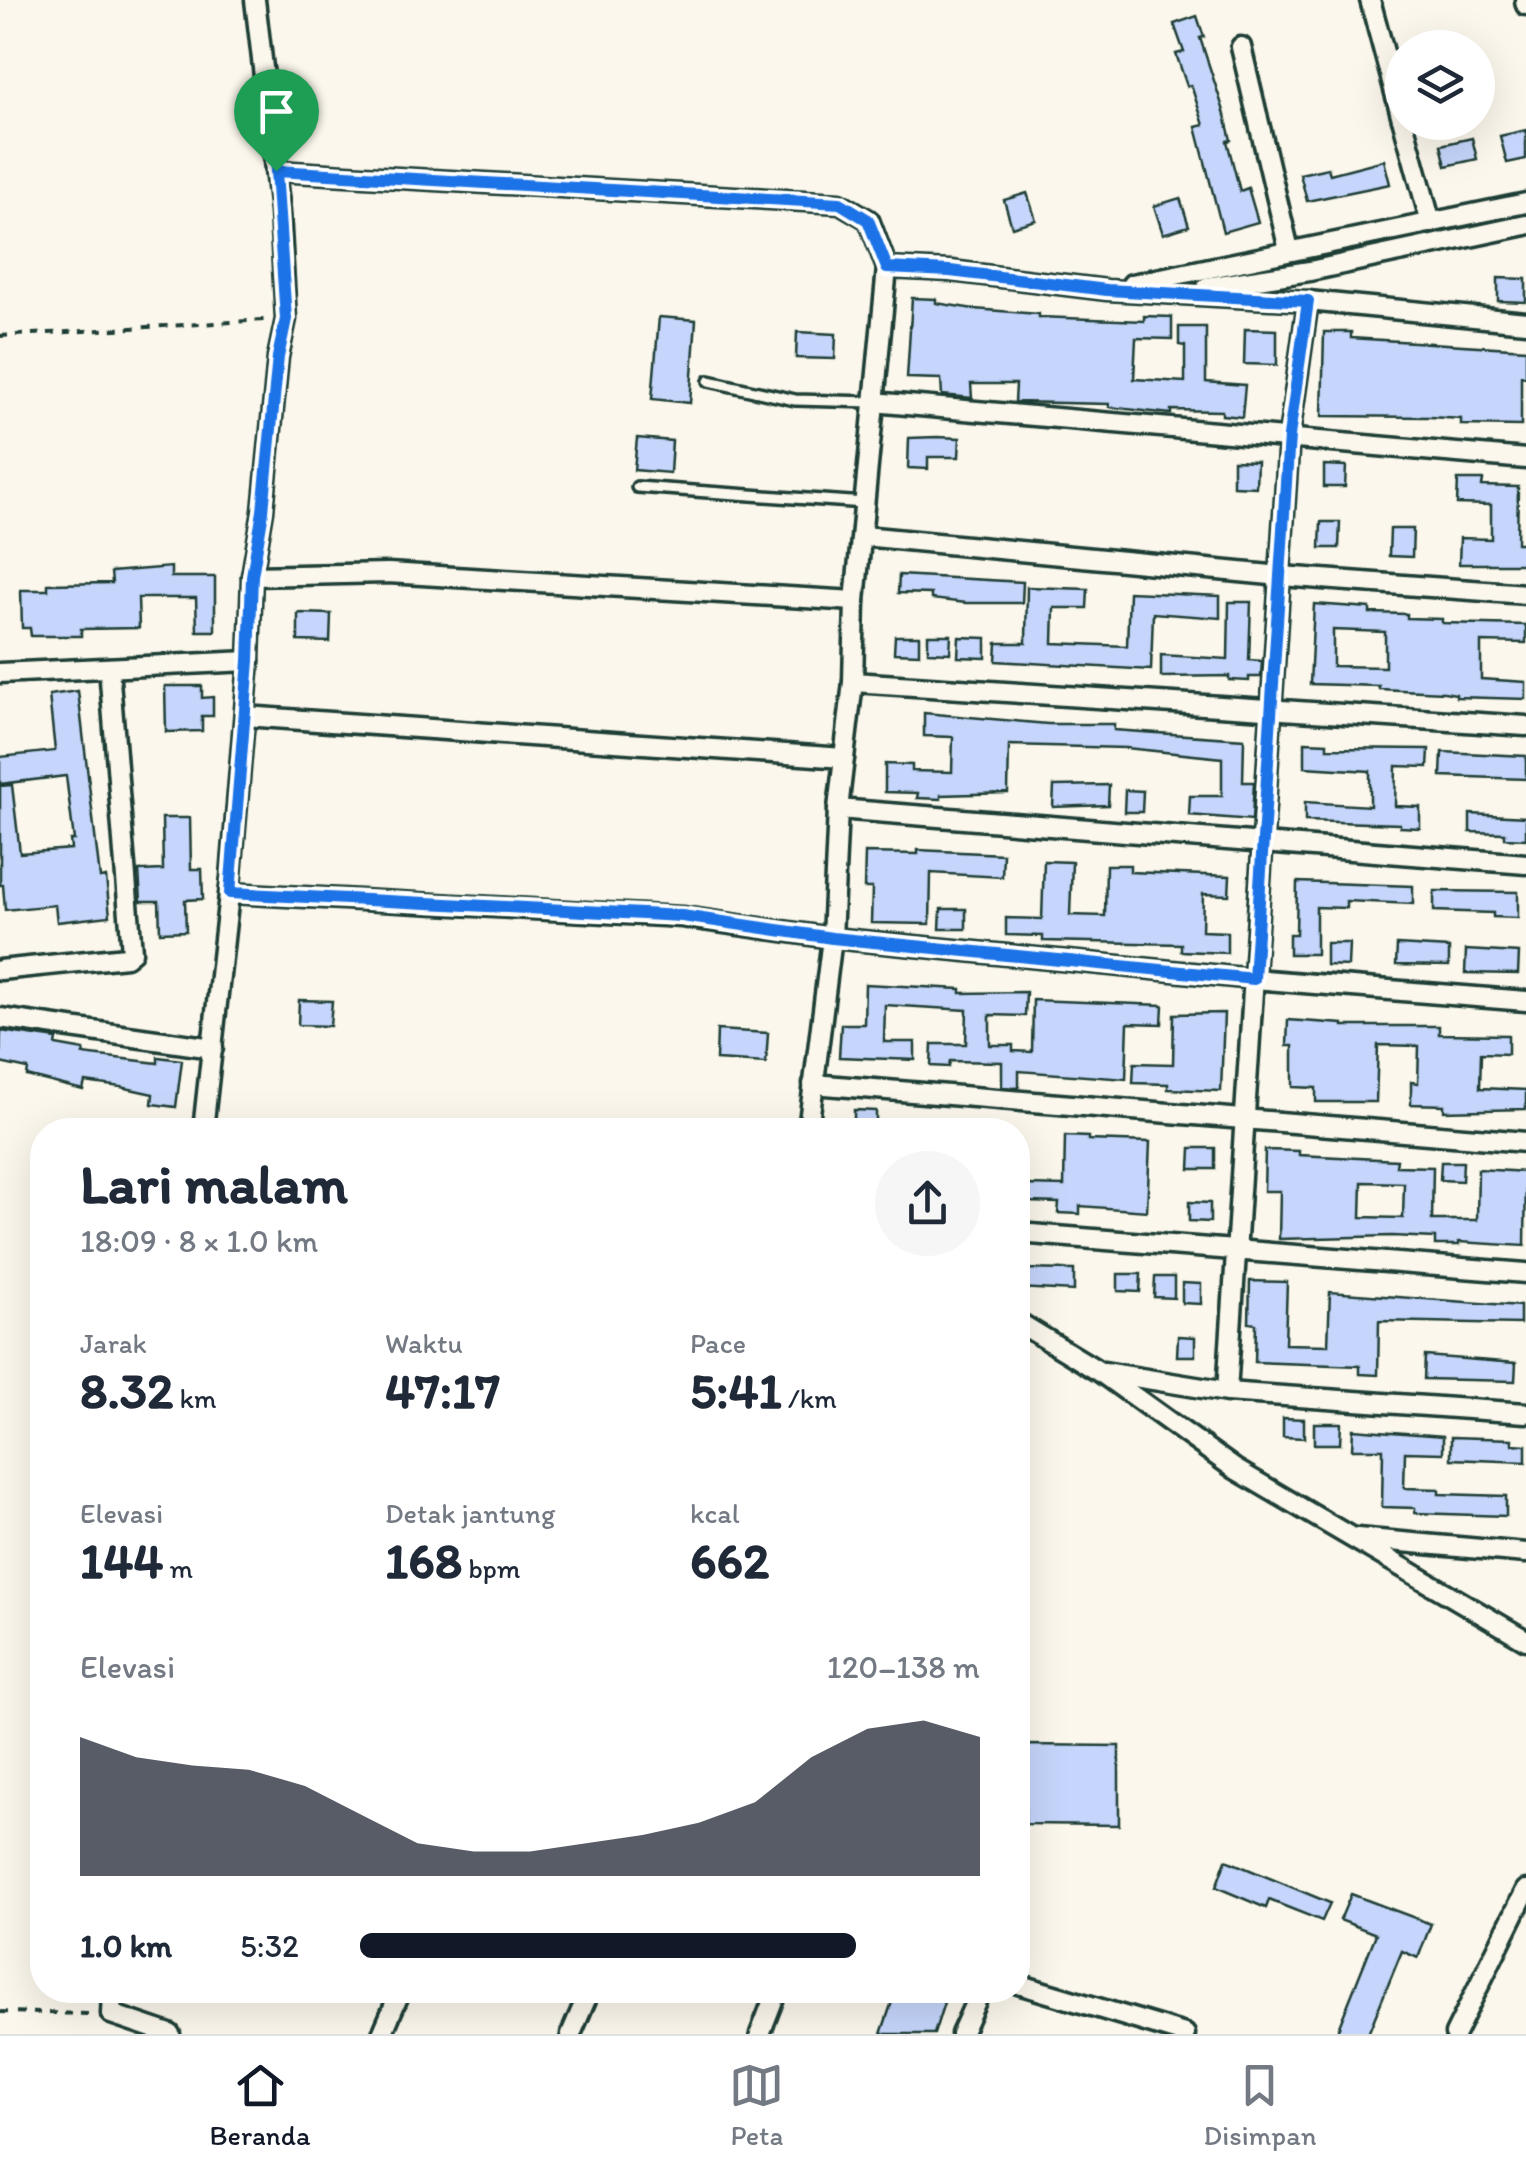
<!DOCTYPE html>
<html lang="id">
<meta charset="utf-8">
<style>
:root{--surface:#fff;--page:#f6f6f7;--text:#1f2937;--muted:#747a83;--line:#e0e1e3;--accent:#111827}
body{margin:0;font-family:Itim,sans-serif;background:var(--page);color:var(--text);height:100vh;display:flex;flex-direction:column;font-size:38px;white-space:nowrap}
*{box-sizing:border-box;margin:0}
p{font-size:32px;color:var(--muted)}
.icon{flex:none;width:55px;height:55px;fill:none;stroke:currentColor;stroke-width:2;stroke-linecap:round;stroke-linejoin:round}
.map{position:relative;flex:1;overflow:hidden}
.drawer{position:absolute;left:30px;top:1118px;width:1000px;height:885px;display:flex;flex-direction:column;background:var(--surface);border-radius:40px;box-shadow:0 10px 40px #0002}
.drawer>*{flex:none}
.controls{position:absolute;left:1385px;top:30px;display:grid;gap:20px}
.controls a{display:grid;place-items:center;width:110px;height:110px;border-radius:50%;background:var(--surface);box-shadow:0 10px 40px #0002;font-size:50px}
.pin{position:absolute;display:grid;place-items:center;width:85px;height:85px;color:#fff;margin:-102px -42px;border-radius:50% 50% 50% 0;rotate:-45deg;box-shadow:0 0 10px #0007}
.pin .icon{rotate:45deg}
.round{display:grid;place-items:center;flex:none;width:105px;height:105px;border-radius:52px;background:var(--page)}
.head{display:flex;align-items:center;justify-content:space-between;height:170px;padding:0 50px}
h1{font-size:55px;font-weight:700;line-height:75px}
.stats{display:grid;grid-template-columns:repeat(3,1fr);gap:15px;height:170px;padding:10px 50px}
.stats div{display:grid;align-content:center}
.stats b{font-size:50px;font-weight:700}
.stats small{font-size:28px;font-weight:400}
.stats p{font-size:28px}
.chart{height:280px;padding:20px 50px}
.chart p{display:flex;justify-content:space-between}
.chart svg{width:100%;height:180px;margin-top:10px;fill:var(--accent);opacity:.7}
ul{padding:0 50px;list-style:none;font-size:32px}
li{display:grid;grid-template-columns:160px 120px 1fr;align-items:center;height:75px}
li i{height:25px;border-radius:12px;background:var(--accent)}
.menu{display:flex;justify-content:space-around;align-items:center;height:140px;border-top:2px solid var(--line);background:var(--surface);font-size:28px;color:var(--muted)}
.menu a{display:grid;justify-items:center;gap:5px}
.menu .selected{color:var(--accent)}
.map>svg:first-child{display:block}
.building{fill:#c5d5fb;stroke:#1f3d34;stroke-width:2.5;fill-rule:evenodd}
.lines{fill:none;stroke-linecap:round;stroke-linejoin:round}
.service-casing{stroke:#1f3d34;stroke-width:16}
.minor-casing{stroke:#1f3d34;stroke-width:25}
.path{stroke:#1f3d34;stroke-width:4;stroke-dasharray:8 8;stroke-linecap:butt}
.service{stroke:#fbf7ec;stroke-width:9}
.minor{stroke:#fbf7ec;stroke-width:18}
.route-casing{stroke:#fff;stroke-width:20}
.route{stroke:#1a73e8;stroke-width:12}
</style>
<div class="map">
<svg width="1526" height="2034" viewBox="0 0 1526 2034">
<rect width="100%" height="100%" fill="#fbf7ec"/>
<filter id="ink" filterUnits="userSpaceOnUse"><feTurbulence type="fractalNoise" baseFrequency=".01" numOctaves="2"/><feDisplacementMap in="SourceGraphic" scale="20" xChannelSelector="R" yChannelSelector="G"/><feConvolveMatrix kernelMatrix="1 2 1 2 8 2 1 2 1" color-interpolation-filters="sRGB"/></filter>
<g filter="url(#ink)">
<g class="building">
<polygon points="1197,16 1204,37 1200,38 1224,111 1231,140 1227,141 1240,191 1248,188 1258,222 1223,232 1196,127 1204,125 1191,85 1187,86 1176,54 1184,52 1174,24"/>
<polygon points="1526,130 1526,159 1507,163 1500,136"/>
<polygon points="1472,138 1477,159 1446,166 1441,145"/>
<polygon points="1384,160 1390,184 1307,201 1300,174 1328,168 1330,174"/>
<polygon points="1027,193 1036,220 1012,227 1004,200"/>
<polygon points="1180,198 1189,226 1163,234 1154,206"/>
<polygon points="1498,278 1526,279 1526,302 1498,301"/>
<polygon points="912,298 936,299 936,303 974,309 1039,314 1039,317 1144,321 1144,316 1172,317 1172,339 1136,338 1134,379 1185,382 1185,346 1179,345 1179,327 1206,327 1206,382 1245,385 1242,417 1222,415 1222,411 1171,410 1171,414 1109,407 1109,404 1015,402 1016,384 971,384 972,398 942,395 941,379 907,378"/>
<polygon points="659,317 696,320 690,403 652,399"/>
<polygon points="1245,329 1277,330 1277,365 1244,364"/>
<polygon points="797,332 836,334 835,359 796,358"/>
<polygon points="1324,332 1351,332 1351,338 1526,349 1526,377 1521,376 1521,426 1461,425 1461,419 1430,417 1322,416"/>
<polygon points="937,437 960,438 959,457 928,457 928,469 908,468 909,438"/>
<polygon points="637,438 672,441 670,473 634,470"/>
<polygon points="1233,460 1257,461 1256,487 1233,486"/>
<polygon points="1324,465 1346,466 1345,487 1324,487"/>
<polygon points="1458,480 1483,480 1482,486 1518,487 1517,543 1526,543 1526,564 1459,564 1460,538 1491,539 1491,505 1457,504"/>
<polygon points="1321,522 1340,522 1339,548 1320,548"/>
<polygon points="1390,529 1413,529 1412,557 1389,556"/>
<polygon points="171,567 171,577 215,577 215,631 197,631 196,598 138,598 139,628 81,629 81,636 31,636 30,628 22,628 21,590 48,590 48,584 112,583 111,572"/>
<polygon points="899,575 1023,582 1022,603 966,603 931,599 931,594 898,593"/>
<polygon points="1027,587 1088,589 1087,608 1054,608 1053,643 1127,646 1129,592 1220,596 1220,618 1153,613 1151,670 996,661 997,643 1026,643"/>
<polygon points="1229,602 1251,602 1249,660 1262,661 1261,677 1249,677 1249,681 1229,680 1229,676 1161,677 1161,655 1228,659"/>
<path d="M1314,604L1370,608V613L1407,614V618L1442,619V623L1526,625V643L1481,642V679L1526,682V699L1456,697V694L1444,692L1379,689V686L1310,684ZM1333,630L1385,632V667L1333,666Z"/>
<polygon points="298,613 331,614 330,642 298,641"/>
<polygon points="928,635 951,635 950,653 928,652"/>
<polygon points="895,636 919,636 919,654 894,653"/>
<polygon points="959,637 986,638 986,658 958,657"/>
<polygon points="165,686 202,686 202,698 213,697 213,716 202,716 202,731 166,732"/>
<polygon points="78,691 100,878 106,877 110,916 57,922 55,905 5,910 3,885 0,885 0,786 12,785 20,853 71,849 70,840 74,840 66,776 0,784 0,757 55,751 49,695"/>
<polygon points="924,713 1048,724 1114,724 1114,730 1244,739 1243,782 1254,782 1252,820 1189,815 1190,796 1222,796 1222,758 1126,748 1009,745 1008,793 941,795 941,799 917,798 918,793 885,792 885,764 912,765 912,771 952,772 953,737 924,736"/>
<polygon points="1305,742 1327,743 1327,748 1429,749 1428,767 1396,766 1395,806 1420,807 1420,828 1400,827 1400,824 1305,821 1305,802 1370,806 1370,771 1305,767"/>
<polygon points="1442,752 1526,756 1526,779 1441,776"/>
<polygon points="1109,785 1108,805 1053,807 1054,786"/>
<polygon points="1125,790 1143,791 1142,812 1124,812"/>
<polygon points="1470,814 1526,817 1526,839 1505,838 1505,833 1470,832"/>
<polygon points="162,818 190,818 191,869 202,869 203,899 185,900 186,931 160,932 159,901 141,901 139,871 163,870"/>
<polygon points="918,850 1003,854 1002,877 931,873 930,924 871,923 872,888 864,888 865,853 918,854"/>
<polygon points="1044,861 1072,862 1070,915 1105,916 1106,865 1130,865 1130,872 1230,876 1229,895 1203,894 1202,931 1227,932 1227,953 1181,951 1181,944 1043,941 1043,936 1006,935 1006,918 1042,919"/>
<polygon points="1297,882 1413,886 1413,904 1346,901 1346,908 1316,907 1316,954 1289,954 1289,934 1296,934"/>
<polygon points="1434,891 1518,892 1518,918 1493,917 1493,913 1434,911"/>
<polygon points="941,909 966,909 966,929 940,929"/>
<polygon points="1326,943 1349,943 1348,966 1326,965"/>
<polygon points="1397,945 1449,948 1449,966 1396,965"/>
<polygon points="1466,950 1519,953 1518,974 1465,973"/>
<polygon points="865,984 961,989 961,993 1026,992 1025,1016 990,1015 990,1045 1013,1045 1013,1051 1032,1052 1033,1000 1163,1005 1162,1024 1128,1023 1126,1079 1019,1071 1019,1088 1002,1087 1002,1062 950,1061 949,1067 931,1066 932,1044 966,1044 967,1010 885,1005 884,1042 915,1042 915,1060 839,1057 841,1024 864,1024"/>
<polygon points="299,1000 332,1001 330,1026 298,1025"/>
<polygon points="1224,1013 1221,1091 1168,1089 1168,1084 1133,1083 1134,1063 1173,1064 1174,1014"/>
<polygon points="1288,1020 1343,1024 1343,1026 1439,1026 1439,1034 1508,1035 1508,1054 1481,1053 1480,1088 1526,1090 1526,1109 1444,1111 1444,1105 1411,1104 1411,1082 1418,1083 1419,1046 1378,1045 1376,1102 1316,1102 1316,1088 1293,1087 1293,1046 1287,1046"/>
<polygon points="717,1030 768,1033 766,1063 716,1060"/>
<polygon points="1,1031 57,1039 56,1045 84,1050 83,1054 158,1063 158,1057 182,1060 176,1107 152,1104 153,1094 121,1087 85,1082 83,1090 27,1076 28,1069 0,1063"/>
<polygon points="854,1110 876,1111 876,1130 854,1130"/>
<polygon points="1065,1136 1088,1137 1088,1140 1150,1142 1147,1211 1080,1206 1080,1214 1058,1213 1059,1203 1027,1202 1028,1185 1064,1186"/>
<polygon points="1191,1148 1215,1148 1215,1169 1190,1169"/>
<path d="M1265,1150L1299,1151V1155L1397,1160L1396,1166L1433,1167L1432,1220H1477L1478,1169L1526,1172L1525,1246L1459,1242V1245H1435V1238L1392,1236L1279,1239L1280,1191H1264ZM1362,1182L1404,1183L1403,1218L1361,1217Z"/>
<polygon points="1441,1162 1463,1162 1462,1181 1440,1180"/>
<polygon points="1189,1202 1210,1203 1210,1222 1189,1221"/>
<polygon points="1018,1269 1074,1270 1074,1291 1018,1288"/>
<polygon points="1118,1274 1141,1274 1140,1292 1118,1291"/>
<polygon points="1155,1277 1174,1277 1174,1298 1154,1297"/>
<polygon points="1250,1281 1287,1282 1285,1344 1328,1345 1330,1292 1520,1306 1520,1324 1379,1321 1378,1375 1360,1374 1360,1366 1255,1362 1256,1324 1249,1323"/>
<polygon points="1182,1283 1201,1284 1201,1304 1182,1303"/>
<polygon points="1178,1336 1195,1337 1195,1356 1177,1356"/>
<polygon points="1425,1356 1516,1363 1515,1381 1424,1379"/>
<polygon points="1283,1418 1304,1419 1304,1438 1283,1437"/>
<polygon points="1314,1423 1341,1423 1340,1444 1314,1444"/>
<polygon points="1353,1429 1443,1436 1443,1453 1405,1452 1404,1488 1439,1489 1439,1494 1506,1496 1506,1516 1415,1513 1415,1508 1382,1507 1383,1449 1352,1449"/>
<polygon points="1451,1437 1512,1439 1512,1444 1526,1445 1526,1462 1451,1459"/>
<polygon points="1025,1745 1119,1746 1119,1825 1025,1824"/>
<polygon points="1226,1860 1330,1903 1322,1921 1269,1900 1266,1908 1216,1887"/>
<polygon points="1351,1894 1431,1924 1418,1958 1402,1951 1368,2034 1336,2034 1376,1934 1340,1920"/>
<polygon points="896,1990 928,1990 946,1996 934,2034 881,2034"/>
</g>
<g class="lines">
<defs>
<g id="service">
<polyline points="709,381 795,400 873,402"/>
<polyline points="637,487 865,503"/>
</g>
<g id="minor">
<polyline points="1370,0 1402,119"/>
<polyline points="1525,0 1526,5"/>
<polyline points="1241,47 1289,250"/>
<polyline points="1403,122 1431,223"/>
<polyline points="276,171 840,203 869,220 887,268"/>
<polyline points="1132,284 1526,203"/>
<polyline points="1207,287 1310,271 1526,225"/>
<polyline points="873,402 1526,459"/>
<polyline points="863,536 1281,576 1526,594"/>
<polyline points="252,576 388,573 855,601"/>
<polyline points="0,673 249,661"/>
<polyline points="853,682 1526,726"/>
<polyline points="245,716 844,758"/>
<polyline points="838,809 1526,864"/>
<polyline points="230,893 682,917 832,938 1254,979 1526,1001"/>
<polyline points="0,970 126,957 132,952 109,668"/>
<polyline points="0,1018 213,1048"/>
<polyline points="813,1084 1526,1142"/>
<polyline points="203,1130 231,876 249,661 252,576 263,511 278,357 286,319 280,212 255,0"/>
<polyline points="808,1130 832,938 838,809 853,682 855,601 887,268 951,271 1107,290 1308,301 1526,322"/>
<polyline points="1018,1233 1526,1273"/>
<polyline points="1018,1322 1100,1372 1235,1469 1526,1640"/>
<polyline points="1104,1372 1227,1392 1526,1413"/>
<polyline points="1227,1392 1289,436 1308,301"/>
<polyline points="1357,1538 1526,1553"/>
<polyline points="1018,1984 1185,2034"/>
<polyline points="112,1990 111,2014 170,2034"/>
<polyline points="382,2034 401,1990"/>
<polyline points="571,2034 590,1990"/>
<polyline points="760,2034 777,1990"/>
<polyline points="961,2034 981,1990"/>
<polyline points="1455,2034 1526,1890"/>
</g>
</defs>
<use href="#service" class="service-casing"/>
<use href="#minor" class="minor-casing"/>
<g class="path">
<polyline points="0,336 265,320"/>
<polyline points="0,2012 91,2014"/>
</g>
<use href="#service" class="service"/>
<use href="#minor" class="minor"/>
</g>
</g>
<g class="lines" filter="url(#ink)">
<defs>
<polygon id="route" points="276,171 840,203 868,220 887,268 950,271 1107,290 1308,301 1289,436 1254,979 832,938 682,916 230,893 249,661 252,576 263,511 278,357 286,319"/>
</defs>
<use href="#route" class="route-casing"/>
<use href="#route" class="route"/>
</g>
</svg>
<div class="controls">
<a><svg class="icon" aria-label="layers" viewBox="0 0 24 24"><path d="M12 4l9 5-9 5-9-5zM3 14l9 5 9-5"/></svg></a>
</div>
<div class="pin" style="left:276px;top:171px;background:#1e9e55"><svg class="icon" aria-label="arrive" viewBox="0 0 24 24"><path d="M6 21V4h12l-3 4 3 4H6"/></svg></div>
<section class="drawer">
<div class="head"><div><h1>Lari malam</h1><p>18:09 · 8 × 1.0 km</p></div><a class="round"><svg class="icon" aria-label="share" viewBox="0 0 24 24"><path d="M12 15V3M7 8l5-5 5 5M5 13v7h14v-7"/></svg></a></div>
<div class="stats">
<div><p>Jarak</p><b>8.32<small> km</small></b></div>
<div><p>Waktu</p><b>47:17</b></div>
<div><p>Pace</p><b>5:41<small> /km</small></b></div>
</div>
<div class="stats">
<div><p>Elevasi</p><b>144<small> m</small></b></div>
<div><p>Detak jantung</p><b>168<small> bpm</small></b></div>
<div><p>kcal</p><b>662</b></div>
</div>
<div class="chart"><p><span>Elevasi</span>120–138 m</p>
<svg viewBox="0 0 160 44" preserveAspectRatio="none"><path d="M0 44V10L10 15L20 17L30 18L40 22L50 29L60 36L70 38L80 38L90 36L100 34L110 31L120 26L130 15L140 8L150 6L160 10V44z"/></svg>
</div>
<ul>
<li><b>1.0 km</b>5:32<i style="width:80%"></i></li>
</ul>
</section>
</div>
<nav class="menu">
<a class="selected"><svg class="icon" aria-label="home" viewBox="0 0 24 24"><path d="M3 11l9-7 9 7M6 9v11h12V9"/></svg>Beranda</a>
<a><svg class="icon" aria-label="map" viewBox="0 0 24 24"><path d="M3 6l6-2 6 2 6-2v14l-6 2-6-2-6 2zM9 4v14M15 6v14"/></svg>Peta</a>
<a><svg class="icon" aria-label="saved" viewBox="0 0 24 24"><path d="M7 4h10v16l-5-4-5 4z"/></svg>Disimpan</a>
</nav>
